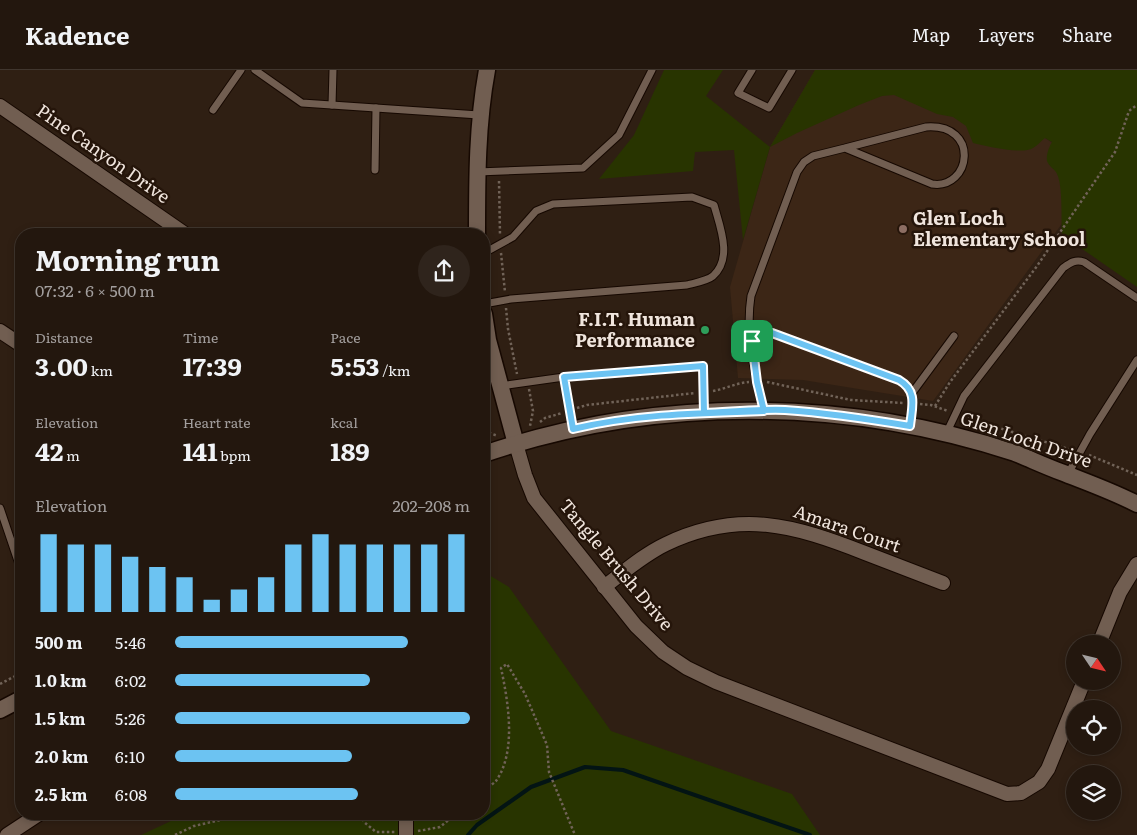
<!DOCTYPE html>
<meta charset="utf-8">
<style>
:root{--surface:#23170e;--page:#2f241c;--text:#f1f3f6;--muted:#a39f9e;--line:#40362e;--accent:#6cc3f2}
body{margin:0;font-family:Literata,serif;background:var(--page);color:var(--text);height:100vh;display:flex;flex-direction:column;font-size:19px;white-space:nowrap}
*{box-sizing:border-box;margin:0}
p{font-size:16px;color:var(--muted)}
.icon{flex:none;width:28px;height:28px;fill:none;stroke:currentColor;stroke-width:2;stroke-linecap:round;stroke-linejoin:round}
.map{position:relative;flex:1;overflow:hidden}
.drawer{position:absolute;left:15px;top:158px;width:475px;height:592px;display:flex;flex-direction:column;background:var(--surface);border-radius:20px;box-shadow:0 2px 8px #0003,0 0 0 1px var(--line)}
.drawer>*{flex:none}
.needle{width:32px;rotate:125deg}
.buttons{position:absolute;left:1066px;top:565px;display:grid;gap:10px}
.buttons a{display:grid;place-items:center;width:55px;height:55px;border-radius:50%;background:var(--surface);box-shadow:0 2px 8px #0003,0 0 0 1px var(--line);font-size:25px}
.pin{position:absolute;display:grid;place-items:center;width:42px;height:42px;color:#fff;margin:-21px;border-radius:10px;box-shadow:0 2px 8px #0006}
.round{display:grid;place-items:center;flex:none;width:52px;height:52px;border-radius:26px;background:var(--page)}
.overview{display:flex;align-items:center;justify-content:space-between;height:85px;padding:0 20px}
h1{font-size:28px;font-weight:700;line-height:38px}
.metrics{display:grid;grid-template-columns:repeat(3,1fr);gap:8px;height:85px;padding:5px 20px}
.metrics div{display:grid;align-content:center}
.metrics b{font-size:25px;font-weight:700}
.metrics small{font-size:14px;font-weight:400}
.metrics p{font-size:14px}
.chart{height:140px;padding:10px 20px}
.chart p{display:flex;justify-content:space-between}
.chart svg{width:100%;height:90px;margin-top:5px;stroke:var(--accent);stroke-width:6}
ul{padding:0 20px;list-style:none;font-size:16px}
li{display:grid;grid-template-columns:80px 60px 1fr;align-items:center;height:38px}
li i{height:12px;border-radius:6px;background:var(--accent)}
header{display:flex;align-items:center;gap:30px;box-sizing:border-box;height:70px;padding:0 25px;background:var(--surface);border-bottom:1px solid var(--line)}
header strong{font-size:24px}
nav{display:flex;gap:28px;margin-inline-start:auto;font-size:18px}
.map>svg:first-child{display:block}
.built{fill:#3c2616}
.green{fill:#283400}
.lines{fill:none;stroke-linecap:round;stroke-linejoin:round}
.stream{stroke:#031414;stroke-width:4}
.service-casing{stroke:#160801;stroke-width:9}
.minor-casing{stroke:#160801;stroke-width:16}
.tertiary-casing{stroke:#160801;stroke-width:19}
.path{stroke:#716358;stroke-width:2.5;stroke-dasharray:2.5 2.5;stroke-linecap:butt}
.service{stroke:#715e51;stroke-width:7}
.minor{stroke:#715e51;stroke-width:14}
.tertiary{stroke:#715e51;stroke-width:16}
.route-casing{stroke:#fff;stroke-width:10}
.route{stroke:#6cc3f2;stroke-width:6}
.education-dot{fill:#8d6e63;stroke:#25150a;stroke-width:2}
.leisure-dot{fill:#2e9e5b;stroke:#25150a;stroke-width:2}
.labels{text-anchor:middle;stroke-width:5;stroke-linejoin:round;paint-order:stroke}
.street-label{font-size:18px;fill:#f0e5dd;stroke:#25150a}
.poi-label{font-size:18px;font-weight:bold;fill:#f0e5dd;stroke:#25150a;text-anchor:start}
</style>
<header>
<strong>Kadence</strong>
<nav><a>Map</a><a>Layers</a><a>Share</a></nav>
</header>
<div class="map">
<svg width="1137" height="765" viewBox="0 0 1137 765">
<rect width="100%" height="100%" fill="#2f1f13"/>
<polygon class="built" points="815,0 946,0 1098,104 933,331 803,310 738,308 730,217 770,77"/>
<g class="green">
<path d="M664,0H723L706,26L770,77L815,0H1137V217L1062,165C1061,150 1063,116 1057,104C1055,99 1049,97 1047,91C1046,85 1049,77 1052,72L1045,68C1041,71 1037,76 1033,78C1022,85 986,76 973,73L966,56L953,47L937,44L894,25L882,26L859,35L797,63L770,77L743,170L734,80L695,82L693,101L599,109L634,65Z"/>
<polygon points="484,502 509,517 611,661 792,724 820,765 141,765 186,744 484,744 484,648 491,642 484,618"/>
</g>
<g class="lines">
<polyline class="stream" points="468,765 477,755 531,717 585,697 623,700 810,765"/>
<defs>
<g id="service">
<polyline points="255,0 302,33 479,45"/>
<polyline points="752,0 738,23 769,38 792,0"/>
<polyline points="332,35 333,0"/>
<polyline points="213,40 241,0"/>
<polyline points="375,100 376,38"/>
<polyline points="477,102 583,98 619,65 652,0"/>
<path d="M484,183L513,167L536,141L553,134L692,127L714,135C720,157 733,188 713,206C707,211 694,213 687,215L511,229L484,234"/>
<path d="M751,271L761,263H772L899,310C918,321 912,337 910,356"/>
<polyline points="500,316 564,307"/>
<polyline points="912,323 954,266"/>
<path d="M763,341C755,304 745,264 751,226L797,102L804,92L813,86L845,78L932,114C971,120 981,53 926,57L845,78"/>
<polyline points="573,359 564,307 703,296 704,342"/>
<path d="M946,364L964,326L1063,198C1070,193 1075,189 1084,192L1137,228"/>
<polyline points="1068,404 1090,364 1137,290"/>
<polyline points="0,438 21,500"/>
</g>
<g id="minor">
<polyline points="0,36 185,164"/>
<polyline points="0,261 21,275"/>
<polyline points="516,374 525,405 534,428 636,556 663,582 687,598 716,612 1007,724 1021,723 1039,712 1048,699 1084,611"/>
<path d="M604,517C624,502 643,485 666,474C739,439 794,455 865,483C891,493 917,503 943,513"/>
<polyline points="1099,574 1120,522 1137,494"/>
<polyline points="406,744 406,765"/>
<polyline points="7,765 39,744"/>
</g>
<g id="tertiary">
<path d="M477,164C477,109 477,54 487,0"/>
<polyline points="484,244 488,270 516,374"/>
<path d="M484,384C654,326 844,327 1015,383C1030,389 1045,396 1061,402C1086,412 1112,421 1137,434"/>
<polyline points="0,640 21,629"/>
</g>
</defs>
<use href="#service" class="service-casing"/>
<use href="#minor" class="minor-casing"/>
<use href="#tertiary" class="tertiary-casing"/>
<g class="path">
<polyline points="499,111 500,165"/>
<polyline points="501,183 505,222"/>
<polyline points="506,238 508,259 517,304"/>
<polyline points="767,312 851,330 904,333"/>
<polyline points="529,319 533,341 530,356"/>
<path d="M713,321C725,319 736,313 749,312"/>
<polyline points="920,334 931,335 948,341"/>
<polyline points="935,336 950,312 1037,196 1115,82 1129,41 1137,35"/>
<polyline points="577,338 587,335 695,323"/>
<polyline points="963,347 1072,380"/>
<polyline points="540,352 545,348 562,343"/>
<polyline points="484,361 498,366"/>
<polyline points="1089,385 1137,405"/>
<polyline points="0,614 21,603"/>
<path d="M484,721C487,718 493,714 496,711C517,681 508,631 501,598L507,594L525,624L547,675L549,702L575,765"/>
<polyline points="361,744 364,752 376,762 395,762"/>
<polyline points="418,761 440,757 456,744"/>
<polyline points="175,765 194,756 229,748 235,744"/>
</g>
<use href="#service" class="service"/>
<use href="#minor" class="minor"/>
<use href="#tertiary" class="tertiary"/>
</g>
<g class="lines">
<defs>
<path id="route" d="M752,271L757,312L764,341C700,343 635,344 573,359L564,307L703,296L704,343C731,342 758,339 785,340C827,343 868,349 910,356C912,337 918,321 899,310L772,263H761L752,271"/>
</defs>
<use href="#route" class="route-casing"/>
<use href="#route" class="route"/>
</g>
<circle class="education-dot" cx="903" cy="159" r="5"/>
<circle class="leisure-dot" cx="705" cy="260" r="5"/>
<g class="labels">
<g class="street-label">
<text transform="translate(103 84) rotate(35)" y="6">Pine Canyon Drive</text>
<text transform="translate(1026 370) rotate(19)" y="6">Glen Loch Drive</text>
<text transform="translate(847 459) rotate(19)" y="6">Amara Court</text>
<text transform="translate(616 495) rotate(50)" y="6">Tangle Brush Drive</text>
</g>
<g class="poi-label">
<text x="913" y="155">Glen Loch<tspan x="913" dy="21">Elementary School</tspan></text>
<text x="695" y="256" text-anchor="end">F.I.T. Human<tspan x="695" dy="21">Performance</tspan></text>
</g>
</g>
</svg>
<div class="buttons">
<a><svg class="needle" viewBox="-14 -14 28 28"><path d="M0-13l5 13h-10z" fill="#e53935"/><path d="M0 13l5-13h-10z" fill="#a39f9e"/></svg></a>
<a><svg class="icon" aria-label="locate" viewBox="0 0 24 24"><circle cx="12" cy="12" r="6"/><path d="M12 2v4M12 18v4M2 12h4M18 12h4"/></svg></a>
<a><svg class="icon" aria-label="layers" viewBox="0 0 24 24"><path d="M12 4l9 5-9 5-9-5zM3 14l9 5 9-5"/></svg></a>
</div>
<div class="pin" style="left:752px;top:271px;background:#1e9e55"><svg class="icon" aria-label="arrive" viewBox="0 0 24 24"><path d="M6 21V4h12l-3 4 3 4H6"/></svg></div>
<section class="drawer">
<div class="overview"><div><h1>Morning run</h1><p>07:32 · 6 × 500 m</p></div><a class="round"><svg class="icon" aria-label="share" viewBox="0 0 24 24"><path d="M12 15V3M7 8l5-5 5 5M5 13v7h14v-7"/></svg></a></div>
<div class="metrics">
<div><p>Distance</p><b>3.00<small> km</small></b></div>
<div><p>Time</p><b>17:39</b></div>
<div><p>Pace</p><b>5:53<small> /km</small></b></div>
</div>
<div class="metrics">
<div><p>Elevation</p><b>42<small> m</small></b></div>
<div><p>Heart rate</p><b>141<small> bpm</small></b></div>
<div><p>kcal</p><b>189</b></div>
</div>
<div class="chart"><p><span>Elevation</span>202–208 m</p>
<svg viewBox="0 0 160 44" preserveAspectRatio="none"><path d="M5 44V6M15 44V11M25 44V11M35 44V17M45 44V22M55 44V27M65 44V38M75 44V33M85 44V27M95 44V11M105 44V6M115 44V11M125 44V11M135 44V11M145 44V11M155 44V6"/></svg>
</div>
<ul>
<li><b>500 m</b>5:46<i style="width:79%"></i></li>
<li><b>1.0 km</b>6:02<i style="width:66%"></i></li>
<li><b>1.5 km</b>5:26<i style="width:100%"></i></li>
<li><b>2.0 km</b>6:10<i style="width:60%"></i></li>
<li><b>2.5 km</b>6:08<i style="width:62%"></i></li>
</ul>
</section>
</div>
